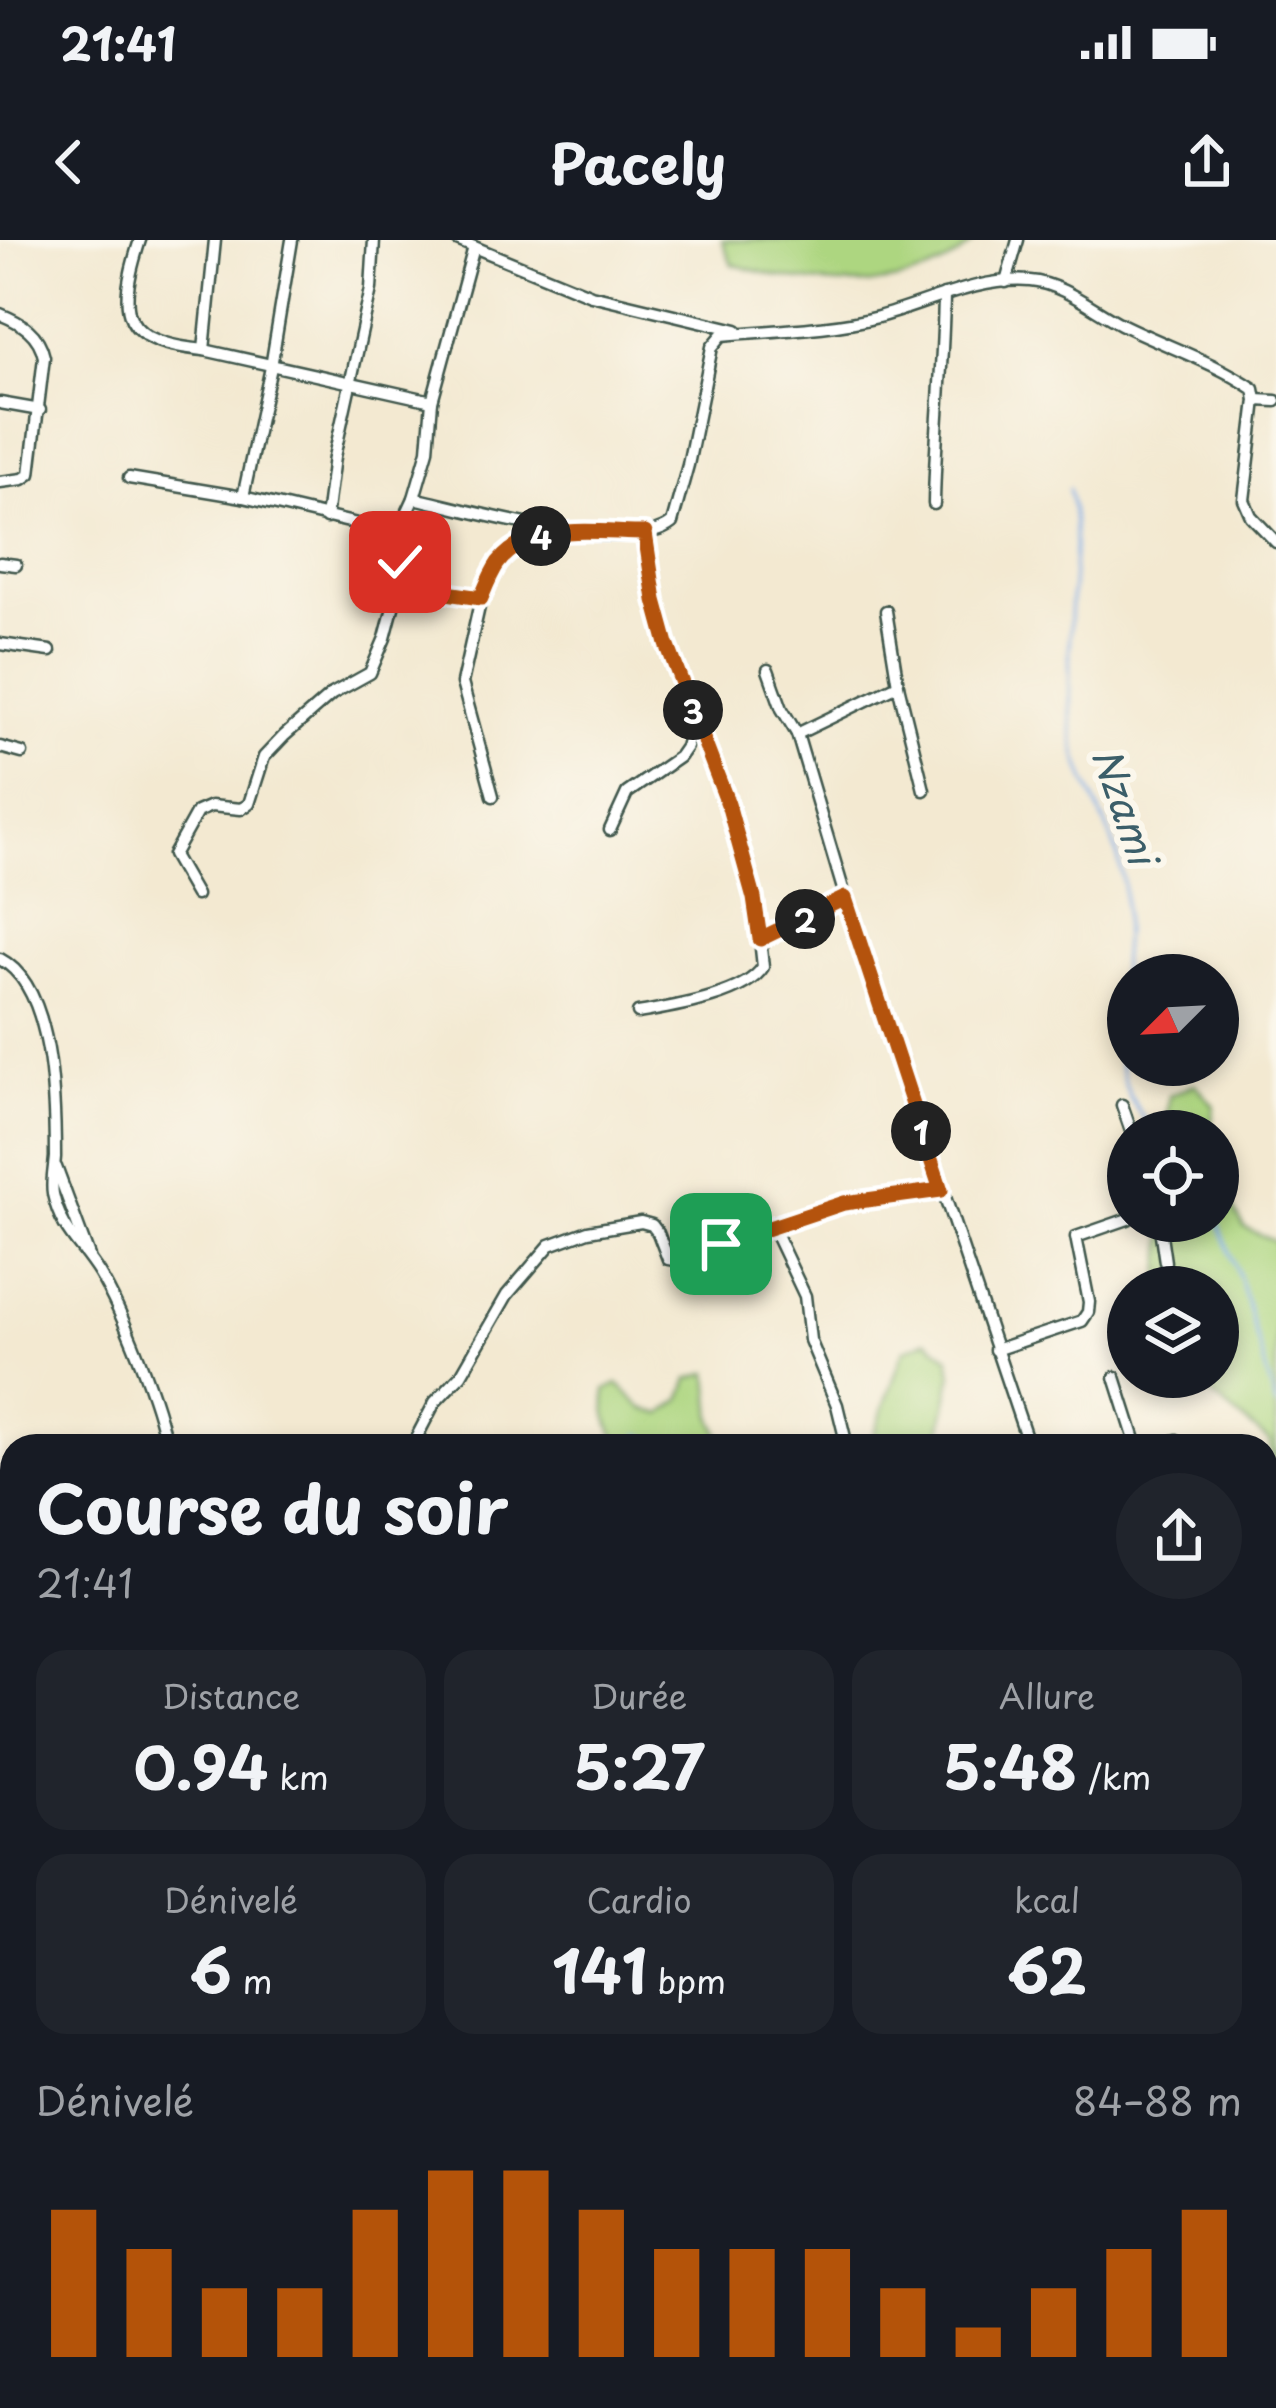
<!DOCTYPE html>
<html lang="fr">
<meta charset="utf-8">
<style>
:root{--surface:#171b24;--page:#20242c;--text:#f1f3f6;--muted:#9ea1a6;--accent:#b45309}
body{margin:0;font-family:"Playpen Sans",sans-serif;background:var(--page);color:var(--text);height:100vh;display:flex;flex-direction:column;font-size:45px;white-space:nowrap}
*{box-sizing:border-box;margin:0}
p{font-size:39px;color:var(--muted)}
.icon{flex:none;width:66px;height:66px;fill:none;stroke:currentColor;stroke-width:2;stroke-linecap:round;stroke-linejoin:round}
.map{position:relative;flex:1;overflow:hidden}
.side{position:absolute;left:0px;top:1194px;width:1278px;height:975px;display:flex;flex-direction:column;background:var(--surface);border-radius:36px 36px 0 0;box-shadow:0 6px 18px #0003}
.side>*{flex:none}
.needle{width:78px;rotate:246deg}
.buttons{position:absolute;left:1107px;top:714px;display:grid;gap:24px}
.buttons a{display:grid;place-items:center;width:132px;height:132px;border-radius:50%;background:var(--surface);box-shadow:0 6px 18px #0003;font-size:60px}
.pin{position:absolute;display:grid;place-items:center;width:102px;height:102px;color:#fff;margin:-51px;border-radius:24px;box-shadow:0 6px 18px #0006}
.km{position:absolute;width:60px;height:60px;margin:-30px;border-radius:50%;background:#222;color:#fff;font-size:33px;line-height:60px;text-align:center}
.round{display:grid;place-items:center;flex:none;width:126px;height:126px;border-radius:63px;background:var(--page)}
.summary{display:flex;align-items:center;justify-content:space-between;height:204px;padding:0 36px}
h1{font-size:66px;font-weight:700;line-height:90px}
.metrics{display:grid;grid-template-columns:repeat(3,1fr);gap:18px;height:204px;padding:12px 36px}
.metrics div{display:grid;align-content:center;border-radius:30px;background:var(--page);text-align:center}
.metrics b{font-size:60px;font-weight:700}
.metrics small{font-size:33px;font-weight:400}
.metrics p{font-size:33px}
.chart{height:336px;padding:24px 36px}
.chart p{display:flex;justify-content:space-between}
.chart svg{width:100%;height:216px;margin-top:12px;stroke:var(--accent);stroke-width:6}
.status{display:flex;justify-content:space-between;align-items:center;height:84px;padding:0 60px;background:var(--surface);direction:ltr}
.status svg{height:33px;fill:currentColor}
header{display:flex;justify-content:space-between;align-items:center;height:156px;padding:0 36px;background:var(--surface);font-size:54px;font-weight:700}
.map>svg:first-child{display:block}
.green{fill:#add680;stroke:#668a5a;stroke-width:3}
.water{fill:#7cabe6;stroke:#4e748d;stroke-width:3}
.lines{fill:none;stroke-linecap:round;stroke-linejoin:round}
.stream{stroke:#7cabe6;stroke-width:3}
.minor-casing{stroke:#3f574c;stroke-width:15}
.highway-casing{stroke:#3f574c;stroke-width:20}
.minor{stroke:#fff;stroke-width:10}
.highway{stroke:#fff;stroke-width:15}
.route-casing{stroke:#fff;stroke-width:24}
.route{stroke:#b45309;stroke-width:15}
.labels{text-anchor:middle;stroke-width:12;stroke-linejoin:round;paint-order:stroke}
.water-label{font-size:39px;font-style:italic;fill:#3b5e69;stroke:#fbf7ec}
</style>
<div class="status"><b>21:41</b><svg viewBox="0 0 49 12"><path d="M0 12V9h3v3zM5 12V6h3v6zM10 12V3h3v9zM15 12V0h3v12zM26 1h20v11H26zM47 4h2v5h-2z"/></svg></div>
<header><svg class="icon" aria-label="back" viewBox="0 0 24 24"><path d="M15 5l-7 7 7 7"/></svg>Pacely<svg class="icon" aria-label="share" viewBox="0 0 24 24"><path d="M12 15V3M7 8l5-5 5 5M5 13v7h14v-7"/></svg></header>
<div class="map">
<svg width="1276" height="2168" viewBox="0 0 1276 2168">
<rect width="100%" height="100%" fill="#fbf7ec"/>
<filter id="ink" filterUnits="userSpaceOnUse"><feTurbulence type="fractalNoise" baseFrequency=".00833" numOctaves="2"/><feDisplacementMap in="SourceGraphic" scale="24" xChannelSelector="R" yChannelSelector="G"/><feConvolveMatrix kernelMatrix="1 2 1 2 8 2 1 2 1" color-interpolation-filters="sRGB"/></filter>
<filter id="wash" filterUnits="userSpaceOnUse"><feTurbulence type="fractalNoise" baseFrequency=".004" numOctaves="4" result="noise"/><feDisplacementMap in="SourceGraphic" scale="48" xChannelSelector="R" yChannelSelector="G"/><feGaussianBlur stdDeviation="2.7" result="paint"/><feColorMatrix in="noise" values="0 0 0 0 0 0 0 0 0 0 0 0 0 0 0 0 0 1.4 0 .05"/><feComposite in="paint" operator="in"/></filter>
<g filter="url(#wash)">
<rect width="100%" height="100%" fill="#f3e9d1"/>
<g class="green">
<path d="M722,0H976C914,62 809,48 732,24Z"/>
<polygon points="1195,844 1214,866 1210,891 1166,891 1169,856"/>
<polygon points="1218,940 1244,987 1276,1002 1276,1235 1269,1201 1190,1137 1218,1137 1218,1047 1160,1047 1166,981 1218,981"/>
<polygon points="927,1100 949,1117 952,1136 938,1205 870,1206 904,1110"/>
<path d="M709,1133L713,1179L724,1206H620C609,1187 604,1172 606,1150L618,1144L644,1169L662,1174L681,1160L689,1139Z"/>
<polygon points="0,1810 12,1813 12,2069 0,2072"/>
<polygon points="1266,1963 1276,1968 1276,2155 1242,2165 1221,2164 1225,2157 1266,2157"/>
<polygon points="605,2157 805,2157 791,2167 623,2168"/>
</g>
<polygon class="water" points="12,2098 12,2157 502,2157 507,2168 0,2168 0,2102"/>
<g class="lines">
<g class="stream">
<path d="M1069,249C1079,292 1072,334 1070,378C1069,414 1069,452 1072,488C1076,542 1113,582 1122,635C1136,716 1085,828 1156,891"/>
<polyline points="1218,981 1240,1039 1276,1166"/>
<polyline points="639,1194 664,1206"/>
<polyline points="1266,1554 1276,1550"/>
</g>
</g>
</g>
<g filter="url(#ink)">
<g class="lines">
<defs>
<g id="minor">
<path d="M140,0C116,75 121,102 204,110L432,161"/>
<polyline points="457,0 591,55 737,90"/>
<polyline points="1006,42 1018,0"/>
<path d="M0,74C22,83 39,93 44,117L30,234L23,239L0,242"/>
<polyline points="204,110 215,0"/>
<polyline points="1256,160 1276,161"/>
<polyline points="0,163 40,170"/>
<polyline points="129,238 243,257 404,295"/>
<polyline points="243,257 271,127 292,0"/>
<polyline points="414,258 428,210 432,161 474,7"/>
<path d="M934,264C935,194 943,126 944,55"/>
<polyline points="326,278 334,217 371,49 374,0"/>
<polyline points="645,293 655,360 667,404 727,564 754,658 760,699 845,658"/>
<polyline points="0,323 16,325"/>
<path d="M399,345L481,358C502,314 508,314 550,292"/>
<polyline points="481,358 462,443 493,556"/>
<polyline points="886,371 898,445"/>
<polyline points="0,404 50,411"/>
<polyline points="768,430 782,469 797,494 856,693 1029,1206"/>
<polyline points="797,494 898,445 924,550"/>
<polyline points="0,507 22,513"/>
<polyline points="610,590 627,553 679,517 686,507 689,496 687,463"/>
<path d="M196,655L173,615L197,572L211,566L241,569L249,564L264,517L284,496L332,454L370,433L385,398L399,345L407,273L414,258C468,270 629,318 672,283L688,225L712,107L722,95C773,90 827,90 878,77C926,64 978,37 1030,41C1061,43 1094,70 1121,84C1165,106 1213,121 1254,149L1256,160L1244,260L1251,276L1276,302"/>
<path d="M0,719C54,747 55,863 55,917C54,930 51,942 53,954C61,991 80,1003 99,1033C121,1069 160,1165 166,1206"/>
<path d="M638,773C671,767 745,756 763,727L760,699"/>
<polyline points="1122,865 1131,891"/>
<polyline points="56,927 89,1016"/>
<polyline points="1159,981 1165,1022"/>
<polyline points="778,984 777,997 805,1056 810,1100 837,1165 847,1206"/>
<polyline points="995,1110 1082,1081 1088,1072 1089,1062 1076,997 1128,979"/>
<polyline points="1115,1137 1137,1206"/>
<path d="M412,1206L435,1162L461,1135L507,1055L550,1005L588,991L641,982L652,985L658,993L668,1019C696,1025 713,1006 738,996C802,970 872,960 941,949"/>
<polyline points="1157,1206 1177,1200"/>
<polyline points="0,1358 10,1419 0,1475"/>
<polyline points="0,1503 12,1511"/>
<polyline points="1266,1752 1276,1749"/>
<polyline points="0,1882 12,1881"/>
<polyline points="586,2157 599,2168"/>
<polyline points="851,2168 912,2157"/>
</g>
<g id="highway">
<polyline points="0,1666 12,1669"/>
<polyline points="1266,2002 1276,2003"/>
</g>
</defs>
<use href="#minor" class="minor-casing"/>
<use href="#highway" class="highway-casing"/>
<use href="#minor" class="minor"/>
<use href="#highway" class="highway"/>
</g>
</g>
<g class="lines" filter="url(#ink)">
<defs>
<path id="route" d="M400,322L399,346L481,358C486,346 491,333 498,323C532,280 598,293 645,293L655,360L667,404L728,564L754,658L760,699L845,658L941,950L844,963L721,1004"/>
</defs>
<use href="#route" class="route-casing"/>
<use href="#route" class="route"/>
</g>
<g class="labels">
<g class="water-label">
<text transform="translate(1124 566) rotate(71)" y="14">Nzami</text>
</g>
</g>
</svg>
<div class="buttons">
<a><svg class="needle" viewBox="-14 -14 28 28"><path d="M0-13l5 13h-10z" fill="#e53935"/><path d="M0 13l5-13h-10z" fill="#9ea1a6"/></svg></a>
<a><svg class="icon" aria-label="locate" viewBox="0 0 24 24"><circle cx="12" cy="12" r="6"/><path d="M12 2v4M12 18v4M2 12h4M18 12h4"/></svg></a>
<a><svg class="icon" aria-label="layers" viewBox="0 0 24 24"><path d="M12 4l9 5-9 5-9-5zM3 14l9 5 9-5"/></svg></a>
</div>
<div class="pin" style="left:721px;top:1004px;background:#1e9e55"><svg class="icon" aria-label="arrive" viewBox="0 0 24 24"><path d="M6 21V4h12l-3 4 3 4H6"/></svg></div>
<div class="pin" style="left:400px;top:322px;background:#d93025"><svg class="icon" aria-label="check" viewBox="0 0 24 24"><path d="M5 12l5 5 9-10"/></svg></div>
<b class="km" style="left:921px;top:891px">1</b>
<b class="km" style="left:805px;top:679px">2</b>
<b class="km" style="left:693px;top:470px">3</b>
<b class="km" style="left:541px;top:296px">4</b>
<section class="side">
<div class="summary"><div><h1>Course du soir</h1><p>21:41</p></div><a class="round"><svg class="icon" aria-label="share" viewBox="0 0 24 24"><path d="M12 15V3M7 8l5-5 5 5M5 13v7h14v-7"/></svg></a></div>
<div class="metrics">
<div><p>Distance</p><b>0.94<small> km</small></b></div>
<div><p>Durée</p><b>5:27</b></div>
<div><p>Allure</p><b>5:48<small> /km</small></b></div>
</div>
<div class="metrics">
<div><p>Dénivelé</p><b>6<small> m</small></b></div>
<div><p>Cardio</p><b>141<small> bpm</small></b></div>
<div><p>kcal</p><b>62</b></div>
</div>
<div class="chart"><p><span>Dénivelé</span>84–88 m</p>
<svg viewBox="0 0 160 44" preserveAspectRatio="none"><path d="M5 44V14M15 44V22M25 44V30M35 44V30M45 44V14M55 44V6M65 44V6M75 44V14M85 44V22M95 44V22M105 44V22M115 44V30M125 44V38M135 44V30M145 44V22M155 44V14"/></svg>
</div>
</section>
</div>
